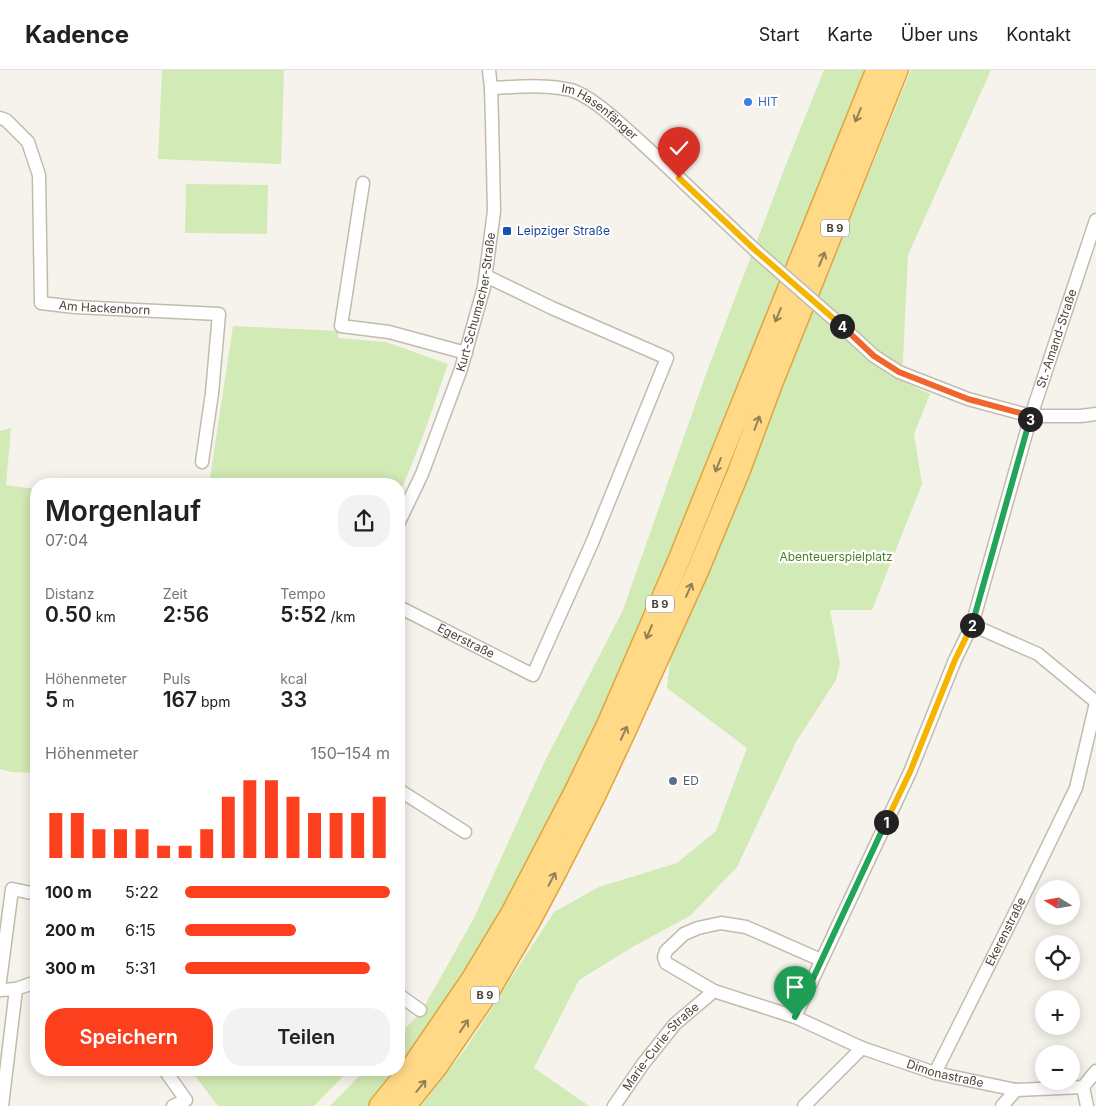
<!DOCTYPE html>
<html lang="de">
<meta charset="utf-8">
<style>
:root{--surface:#fff;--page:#f2f2f2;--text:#202124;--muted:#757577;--line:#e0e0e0;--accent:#fc3f1d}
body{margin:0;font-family:Inter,sans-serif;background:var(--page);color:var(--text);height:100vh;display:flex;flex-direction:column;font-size:19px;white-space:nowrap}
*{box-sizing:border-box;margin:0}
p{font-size:16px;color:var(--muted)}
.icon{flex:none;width:28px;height:28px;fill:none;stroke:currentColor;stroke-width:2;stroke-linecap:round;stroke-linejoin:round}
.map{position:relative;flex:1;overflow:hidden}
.drawer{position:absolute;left:30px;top:408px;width:375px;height:598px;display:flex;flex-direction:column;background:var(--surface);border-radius:20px;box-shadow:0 2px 12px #0003}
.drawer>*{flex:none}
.needle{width:32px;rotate:281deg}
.fabs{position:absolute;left:1035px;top:810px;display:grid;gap:10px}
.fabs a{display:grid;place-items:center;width:45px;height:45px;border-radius:50%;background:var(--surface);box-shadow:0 2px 12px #0003;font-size:25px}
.pin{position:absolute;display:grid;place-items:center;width:42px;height:42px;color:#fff;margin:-51px -21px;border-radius:50% 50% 50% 0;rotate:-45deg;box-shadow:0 0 5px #0007}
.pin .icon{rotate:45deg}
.km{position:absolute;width:25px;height:25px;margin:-12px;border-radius:50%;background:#222;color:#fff;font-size:14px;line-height:25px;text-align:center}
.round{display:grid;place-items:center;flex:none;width:52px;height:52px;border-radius:20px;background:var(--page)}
.head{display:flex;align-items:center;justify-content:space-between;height:85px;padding:0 15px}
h1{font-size:28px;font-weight:600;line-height:38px}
.figures{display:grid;grid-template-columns:repeat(3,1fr);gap:8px;height:85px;padding:5px 15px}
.figures div{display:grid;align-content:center}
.figures b{font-size:21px;font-weight:600}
.figures small{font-size:14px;font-weight:400}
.figures p{font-size:14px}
.chart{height:140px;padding:10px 15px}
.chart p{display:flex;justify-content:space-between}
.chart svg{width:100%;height:90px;margin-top:5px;stroke:var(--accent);stroke-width:6}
.cta{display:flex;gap:10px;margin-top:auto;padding:10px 15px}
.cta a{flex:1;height:58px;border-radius:20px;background:var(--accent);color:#fff;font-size:20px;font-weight:600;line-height:58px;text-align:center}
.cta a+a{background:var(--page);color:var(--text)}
ul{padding:0 15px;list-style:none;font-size:16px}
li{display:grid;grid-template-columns:80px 60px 1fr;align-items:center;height:38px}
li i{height:12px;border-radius:6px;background:var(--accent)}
header{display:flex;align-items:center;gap:30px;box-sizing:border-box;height:70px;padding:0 25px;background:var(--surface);border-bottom:1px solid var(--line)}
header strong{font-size:24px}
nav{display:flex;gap:28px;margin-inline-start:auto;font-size:18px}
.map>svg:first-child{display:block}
.green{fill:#d2eab5}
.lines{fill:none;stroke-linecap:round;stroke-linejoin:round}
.minor-casing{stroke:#c2bbae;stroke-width:15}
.trunk-casing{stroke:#e0a43c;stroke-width:24}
.minor{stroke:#fff;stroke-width:12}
.trunk{stroke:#ffd985;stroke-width:21}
.minor-bridge-casing{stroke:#c2bbae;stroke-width:15;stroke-linecap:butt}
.minor-bridge{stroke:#fff;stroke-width:12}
.oneway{stroke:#938057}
.split-1-casing{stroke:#fff;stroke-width:10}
.split-2-casing{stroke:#fff;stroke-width:10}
.split-3-casing{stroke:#fff;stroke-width:10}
.split-4-casing{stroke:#fff;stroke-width:10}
.split-5-casing{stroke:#fff;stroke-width:10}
.split-1{stroke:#22a559;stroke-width:6}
.split-2{stroke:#f5b400;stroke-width:6}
.split-3{stroke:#22a559;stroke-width:6}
.split-4{stroke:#f0652b;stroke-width:6}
.split-5{stroke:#f5b400;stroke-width:6}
.shop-dot{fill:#3f7fe0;stroke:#fff;stroke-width:2}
.transit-dot{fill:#1a4fb4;stroke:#fff;stroke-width:2}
.service-dot{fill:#5c6f8a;stroke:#fff;stroke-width:2}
.labels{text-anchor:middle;stroke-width:4.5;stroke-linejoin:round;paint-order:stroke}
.shield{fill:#fff;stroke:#817c74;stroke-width:1}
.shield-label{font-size:11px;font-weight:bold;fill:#4b4439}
.shop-label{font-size:12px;fill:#366cbe;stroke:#fff;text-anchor:start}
.street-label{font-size:12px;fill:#4b4439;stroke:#fff}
.transit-label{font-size:12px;fill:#164399;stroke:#fff;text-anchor:start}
.park-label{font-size:12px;fill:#4a7f2a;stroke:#fff}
.service-label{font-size:12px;fill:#4e5e75;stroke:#fff;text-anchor:start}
</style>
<header>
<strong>Kadence</strong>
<nav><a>Start</a><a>Karte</a><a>Über uns</a><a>Kontakt</a></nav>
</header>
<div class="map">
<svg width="1096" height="1036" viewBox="0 0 1096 1036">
<rect width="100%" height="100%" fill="#f6f3ec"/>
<g class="green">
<polygon points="162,0 284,0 281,94 158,89"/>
<polygon points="824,0 868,0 647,548 587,681 523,805 467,900 399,999 399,965 421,942 473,850 546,689 623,540 706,304 787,92"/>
<polygon points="911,0 991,0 908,185 902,311 930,324 914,364 922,414 872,540 830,540 840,593 836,610 796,672 737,797 690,846 636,875 579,910 534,998 589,1036 421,1036 466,978 554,842 599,817 677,793 716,761 747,678 667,618 671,581 811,246"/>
<polygon points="186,114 268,115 267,164 185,163"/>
<polygon points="233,256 339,261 338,268 386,272 448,294 423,366 399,426 399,414 209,414"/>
<polygon points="11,358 6,415 36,419 36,703 11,702 0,699 0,361"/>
<polygon points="203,999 350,999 314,1036 218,1036 195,1006"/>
<polygon points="366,999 399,999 369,1036 330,1036"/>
</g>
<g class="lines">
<defs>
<g id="minor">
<path id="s1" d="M491,18C518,17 545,14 571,20C591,26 617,51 633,65C674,102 714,142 755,180"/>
<path id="s2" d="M0,48L6,50L28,72L39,105L41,233L75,237L219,244L212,323L202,392"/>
<polyline points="363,113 341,256 389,262 466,283"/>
<polyline points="837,252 874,286 899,302 968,329 1031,346 1081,346 1096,344"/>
<path id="s3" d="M399,452L422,404L461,299L484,217L494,141L492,51L491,18L489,0"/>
<path id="s4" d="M399,537L533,605L592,473L667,288L552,238L486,206"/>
<polyline points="972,555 1038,584 1096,632"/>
<polyline points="399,720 465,762"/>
<path id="s5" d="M821,890L746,857L721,853L698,858L684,864L666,881L664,887L666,893L714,921L795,947L862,978L935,1003L1016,1020L1083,1017L1096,1001"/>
<polyline points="0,911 12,819 36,824"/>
<polyline points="0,920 16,919 36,912"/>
<polyline points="399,925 420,940"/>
<path id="s6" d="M795,947L910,702L955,590L972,555L1031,346L1096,150"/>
<polyline points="164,999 186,1030 173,1036"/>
<path id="s7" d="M935,1003L1027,819L1076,718L1096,633"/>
<polyline points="1083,1017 1087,1036"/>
<polyline points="2,1036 16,919"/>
<path id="s8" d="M614,1036L643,994L675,954L714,921"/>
<polyline points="804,1036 862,978"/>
<polyline points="1002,1036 1016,1020"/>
</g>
<g id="trunk">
<polyline points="380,1036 415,993 473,908 512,843 575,722 608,654 679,490 877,0"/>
<polyline points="405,1036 437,996 491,917 529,852 554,805 594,727 625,661 698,500 739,401 771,315 897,0"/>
</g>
</defs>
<use href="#minor" class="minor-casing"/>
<use href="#trunk" class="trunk-casing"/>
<use href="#minor" class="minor"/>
<use href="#trunk" class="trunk"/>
<defs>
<polyline id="minor-bridge" points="755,180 837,252"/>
</defs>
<use href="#minor-bridge" class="minor-bridge-casing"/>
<use href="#minor-bridge" class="minor-bridge"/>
</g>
<defs><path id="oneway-shaft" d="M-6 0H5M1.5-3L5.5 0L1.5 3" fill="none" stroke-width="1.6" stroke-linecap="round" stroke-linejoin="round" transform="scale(1.25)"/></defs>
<g class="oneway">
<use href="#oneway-shaft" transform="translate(858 45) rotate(112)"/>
<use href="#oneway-shaft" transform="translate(822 189) rotate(-68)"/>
<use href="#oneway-shaft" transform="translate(778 245) rotate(112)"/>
<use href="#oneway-shaft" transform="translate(757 353) rotate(-69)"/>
<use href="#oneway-shaft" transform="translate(718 395) rotate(112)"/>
<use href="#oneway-shaft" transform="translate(689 520) rotate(-66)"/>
<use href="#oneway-shaft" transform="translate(649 562) rotate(113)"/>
<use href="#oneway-shaft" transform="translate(624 663) rotate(-65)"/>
<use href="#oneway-shaft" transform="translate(552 809) rotate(-62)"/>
<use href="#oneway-shaft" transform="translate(464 956) rotate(-56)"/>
<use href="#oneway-shaft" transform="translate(421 1016) rotate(-51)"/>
</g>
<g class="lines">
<defs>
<polyline id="split-1" points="795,947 886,752"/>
<polyline id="split-2" points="886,752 910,702 955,590 972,555"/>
<polyline id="split-3" points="972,555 1030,349"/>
<polyline id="split-4" points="842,256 874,286 899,302 968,329 1031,346 1030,349"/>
<polyline id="split-5" points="679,108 755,180 842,256"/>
</defs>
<use href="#split-1" class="split-1-casing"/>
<use href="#split-2" class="split-2-casing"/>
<use href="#split-3" class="split-3-casing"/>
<use href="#split-4" class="split-4-casing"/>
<use href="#split-5" class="split-5-casing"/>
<use href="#split-1" class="split-1"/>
<use href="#split-2" class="split-2"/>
<use href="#split-3" class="split-3"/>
<use href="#split-4" class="split-4"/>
<use href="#split-5" class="split-5"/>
</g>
<circle class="shop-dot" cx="748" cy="32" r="5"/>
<rect class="transit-dot" x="502" y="156" width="10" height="10" rx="2.5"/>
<circle class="service-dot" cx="673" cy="711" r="5"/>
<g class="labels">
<g class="shield">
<rect x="821" y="149.5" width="28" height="17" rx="4"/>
<rect x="646" y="525.5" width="28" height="17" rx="4"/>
<rect x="471" y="916.5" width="28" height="17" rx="4"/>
</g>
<g class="shield-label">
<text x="835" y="162">B 9</text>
<text x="660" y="538">B 9</text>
<text x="485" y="929">B 9</text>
</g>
<g class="shop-label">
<text x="758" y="36">HIT</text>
</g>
<g class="street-label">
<text dy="4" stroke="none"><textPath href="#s1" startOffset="116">Im Hasenfänger</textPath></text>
<text dy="4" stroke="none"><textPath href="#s3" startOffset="234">Kurt-Schumacher-Straße</textPath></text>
<text dy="4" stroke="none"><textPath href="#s2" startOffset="264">Am Hackenborn</textPath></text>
<text dy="4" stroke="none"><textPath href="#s6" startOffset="729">St.-Amand-Straße</textPath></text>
<text dy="4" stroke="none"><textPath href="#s4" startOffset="75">Egerstraße</textPath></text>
<text dy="4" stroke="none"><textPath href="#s7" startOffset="158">Ekerenstraße</textPath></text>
<text dy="4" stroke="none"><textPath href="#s8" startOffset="76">Marie-Curie-Straße</textPath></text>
<text dy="4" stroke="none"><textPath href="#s5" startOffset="485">Dimonastraße</textPath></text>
</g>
<g class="transit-label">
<text x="517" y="165">Leipziger Straße</text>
</g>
<g class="park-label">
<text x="836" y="491">Abenteuerspielplatz</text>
</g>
<g class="service-label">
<text x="683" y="715">ED</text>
</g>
</g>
</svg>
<div class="fabs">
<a><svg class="needle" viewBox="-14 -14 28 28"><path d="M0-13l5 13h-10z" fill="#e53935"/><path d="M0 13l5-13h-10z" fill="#757577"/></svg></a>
<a><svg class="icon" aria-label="locate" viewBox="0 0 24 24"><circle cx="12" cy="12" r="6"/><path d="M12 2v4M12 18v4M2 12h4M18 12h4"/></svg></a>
<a>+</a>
<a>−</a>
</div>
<div class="pin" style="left:795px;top:947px;background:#1e9e55"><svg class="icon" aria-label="arrive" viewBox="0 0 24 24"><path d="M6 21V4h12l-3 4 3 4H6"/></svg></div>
<div class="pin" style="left:679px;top:108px;background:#d93025"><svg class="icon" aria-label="check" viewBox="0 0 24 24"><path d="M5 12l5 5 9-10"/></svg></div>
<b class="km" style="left:886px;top:752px">1</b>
<b class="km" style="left:972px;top:555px">2</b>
<b class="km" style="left:1030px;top:349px">3</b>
<b class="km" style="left:842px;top:256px">4</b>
<section class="drawer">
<div class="head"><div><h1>Morgenlauf</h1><p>07:04</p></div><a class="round"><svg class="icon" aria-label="share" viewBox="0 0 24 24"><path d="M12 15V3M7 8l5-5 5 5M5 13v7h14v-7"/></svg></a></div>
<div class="figures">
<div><p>Distanz</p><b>0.50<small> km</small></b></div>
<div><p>Zeit</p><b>2:56</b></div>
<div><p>Tempo</p><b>5:52<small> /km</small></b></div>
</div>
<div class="figures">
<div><p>Höhenmeter</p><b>5<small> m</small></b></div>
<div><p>Puls</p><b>167<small> bpm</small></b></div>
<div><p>kcal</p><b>33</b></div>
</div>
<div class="chart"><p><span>Höhenmeter</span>150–154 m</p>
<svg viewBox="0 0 160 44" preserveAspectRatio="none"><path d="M5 44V22M15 44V22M25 44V30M35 44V30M45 44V30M55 44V38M65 44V38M75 44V30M85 44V14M95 44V6M105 44V6M115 44V14M125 44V22M135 44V22M145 44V22M155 44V14"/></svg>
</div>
<ul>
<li><b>100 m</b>5:22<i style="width:100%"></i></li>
<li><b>200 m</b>6:15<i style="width:54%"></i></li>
<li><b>300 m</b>5:31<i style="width:90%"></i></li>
</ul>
<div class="cta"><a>Speichern</a><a>Teilen</a></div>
</section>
</div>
